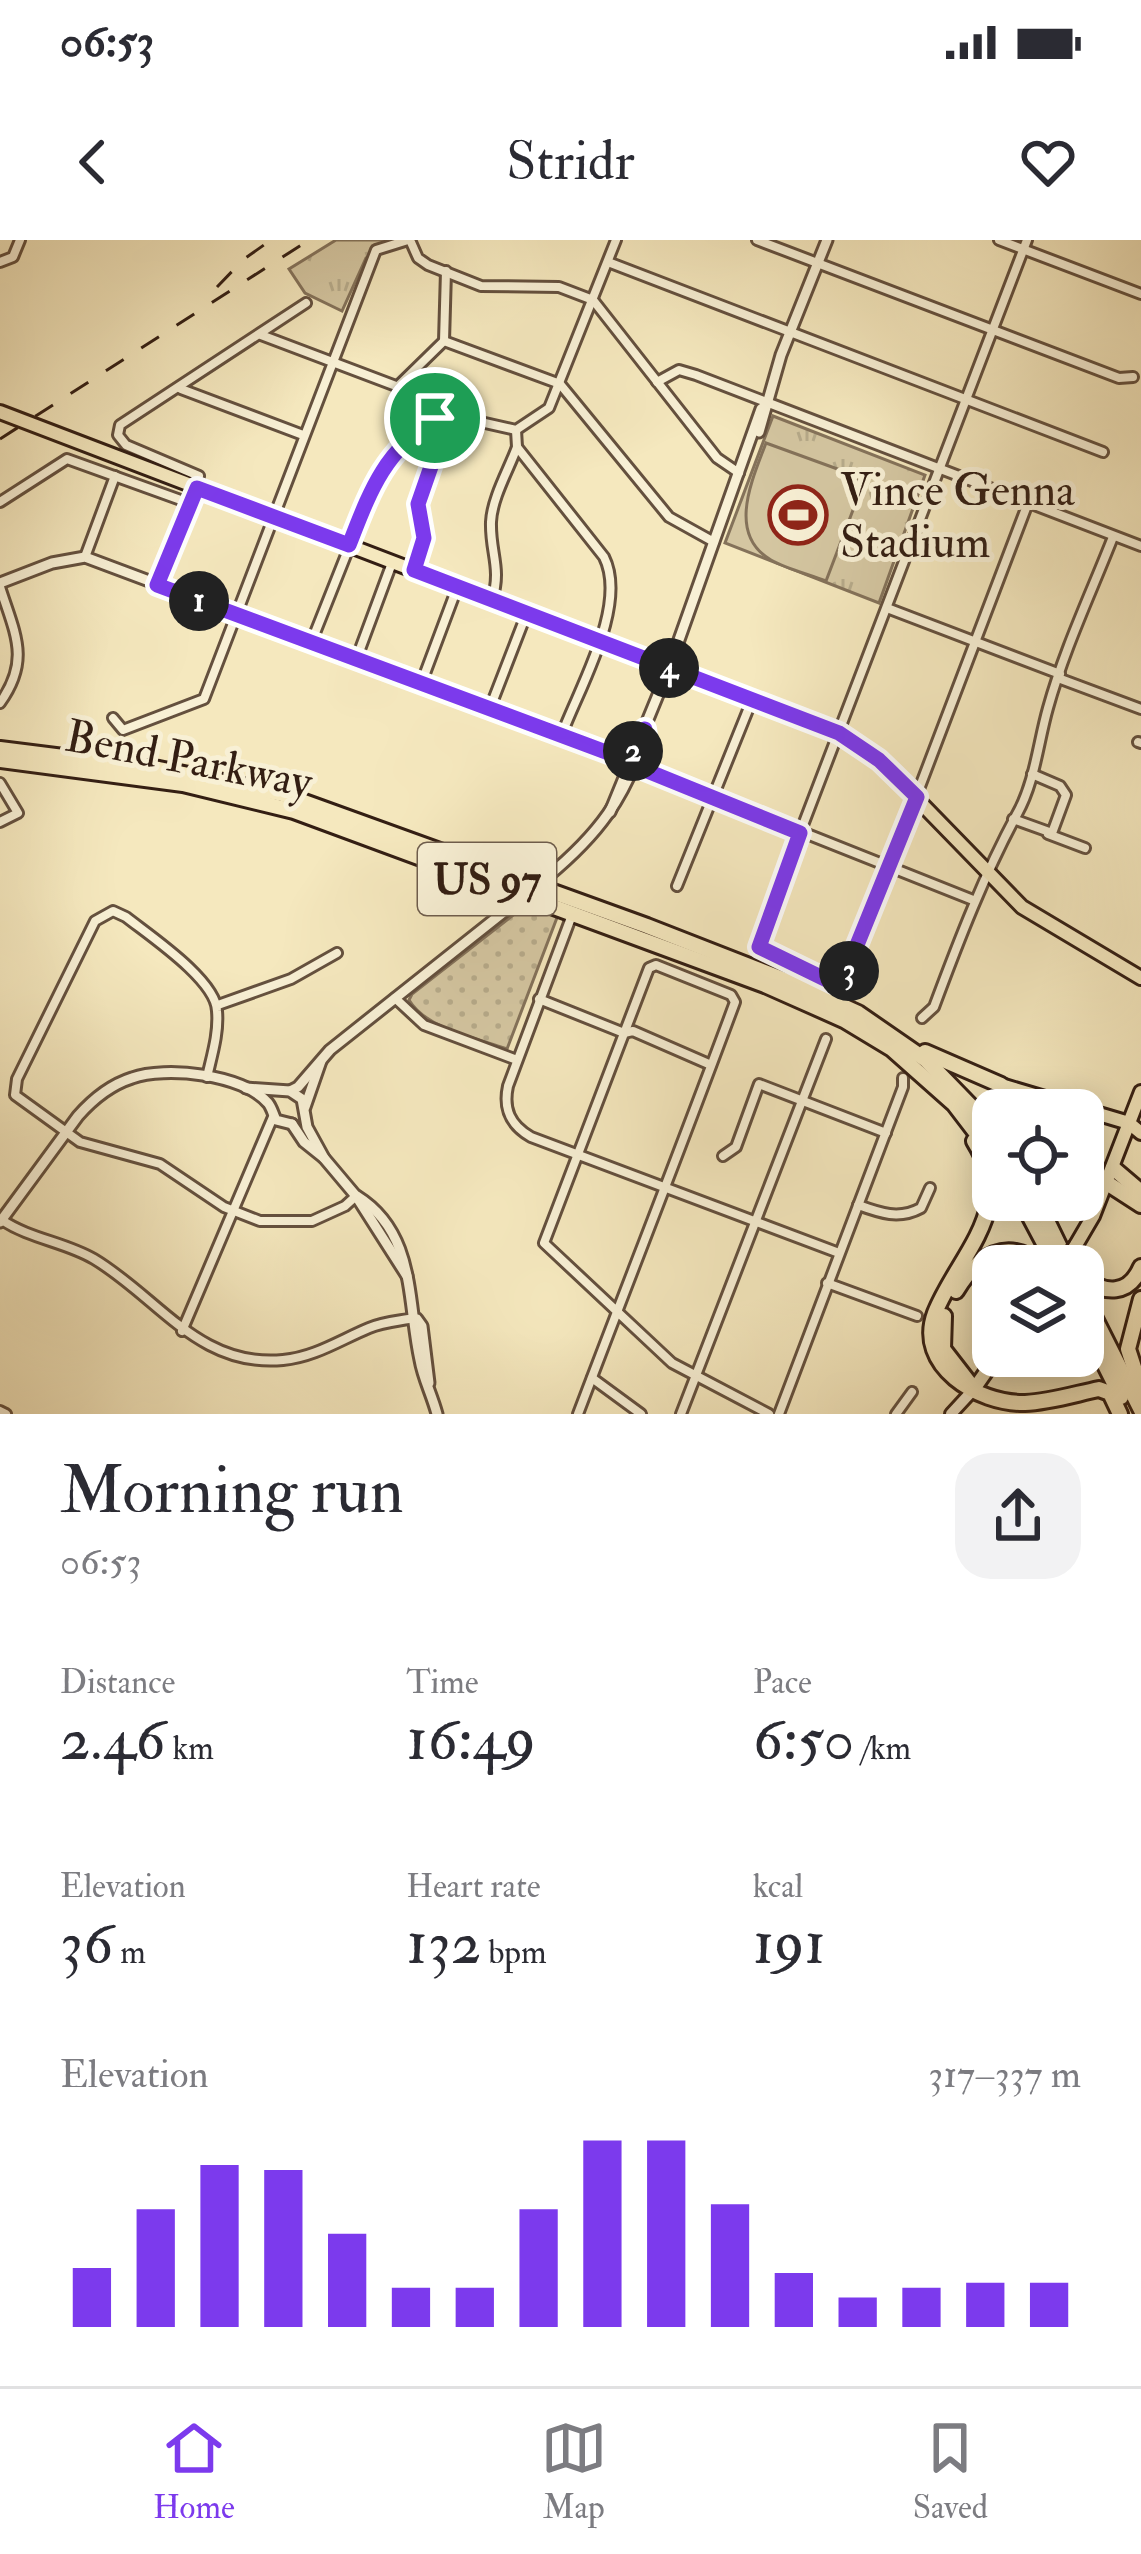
<!DOCTYPE html>
<meta charset="utf-8">
<style>
:root{--surface:#fff;--page:#f2f2f3;--text:#2b2b33;--muted:#7c7c81;--line:#e1e1e2;--accent:#7c3aed}
body{margin:0;font-family:"IM FELL Double Pica",serif;background:var(--page);color:var(--text);height:100vh;display:flex;flex-direction:column;font-size:45px;white-space:nowrap}
*{box-sizing:border-box;margin:0}
p{font-size:39px;color:var(--muted)}
.icon{flex:none;width:66px;height:66px;fill:none;stroke:currentColor;stroke-width:2;stroke-linecap:round;stroke-linejoin:round}
.map{position:relative;height:1174px;overflow:hidden}
.panel{display:flex;flex-direction:column;background:var(--surface);flex:1}
.panel>*{flex:none}
.buttons{position:absolute;left:972px;top:849px;display:grid;gap:24px}
.buttons a{display:grid;place-items:center;width:132px;height:132px;border-radius:24px;background:var(--surface);box-shadow:0 6px 30px #0003;font-size:60px}
.pin{position:absolute;display:grid;place-items:center;width:102px;height:102px;color:#fff;margin:-51px;border:6px solid #fff;border-radius:50%;box-shadow:0 3px 12px #0007}
.km{position:absolute;width:60px;height:60px;margin:-30px;border-radius:50%;background:#222;color:#fff;font-size:33px;line-height:60px;text-align:center}
.round{display:grid;place-items:center;flex:none;width:126px;height:126px;border-radius:36px;background:var(--page)}
.overview{display:flex;align-items:center;justify-content:space-between;height:204px;padding:0 60px}
h1{font-size:66px;font-weight:600;line-height:90px}
.metrics{display:grid;grid-template-columns:repeat(3,1fr);gap:18px;height:204px;padding:12px 60px}
.metrics div{display:grid;align-content:center}
.metrics b{font-size:60px;font-weight:600}
.metrics small{font-size:33px;font-weight:400}
.metrics p{font-size:33px}
.chart{height:336px;padding:24px 60px}
.chart p{display:flex;justify-content:space-between}
.chart svg{width:100%;height:216px;margin-top:12px;stroke:var(--accent);stroke-width:6}
.status{display:flex;justify-content:space-between;align-items:center;height:84px;padding:0 60px;background:var(--surface);direction:ltr}
.status svg{height:33px;fill:currentColor}
header{display:flex;justify-content:space-between;align-items:center;height:156px;padding:0 60px;background:var(--surface);font-size:54px;font-weight:600}
.tab-bar{display:flex;justify-content:space-around;align-items:center;height:168px;border-top:3px solid var(--line);background:var(--surface);font-size:33px;color:var(--muted)}
.tab-bar a{display:grid;justify-items:center;gap:6px}
.tab-bar .active{color:var(--accent)}
.map>svg:first-child{display:block}
.grass{fill:url(#grass-dots);stroke:#84725a;stroke-width:3}
.park{fill:url(#park-tufts);stroke:#84725a;stroke-width:3}
.pitch{fill:#d4c6a1;stroke:#84725a;stroke-width:3}
.lines{fill:none;stroke-linecap:round;stroke-linejoin:round}
.minor-casing{stroke:#64503e;stroke-width:14}
.tertiary-casing{stroke:#64503e;stroke-width:15}
.secondary-casing{stroke:#331e13;stroke-width:16}
.primary-casing{stroke:#331e13;stroke-width:18}
.trunk-casing{stroke:#331e13;stroke-width:20}
.minor{stroke:#f8f0d5;stroke-width:8}
.tertiary{stroke:#f8f0d5;stroke-width:9}
.secondary{stroke:#f8f0d5;stroke-width:10}
.primary{stroke:#f5e8be;stroke-width:12}
.trunk{stroke:#f5e8be;stroke-width:14}
.rail{stroke:#331e13;stroke-width:3;stroke-dasharray:21 21;stroke-linecap:butt}
.tertiary-bridge-casing{stroke:#64503e;stroke-width:15;stroke-linecap:butt}
.primary-bridge-casing{stroke:#331e13;stroke-width:18;stroke-linecap:butt}
.tertiary-bridge{stroke:#f8f0d5;stroke-width:9}
.primary-bridge{stroke:#f5e8be;stroke-width:12}
.route-casing{stroke:#fff;stroke-width:24}
.route{stroke:#7c3aed;stroke-width:15}
.labels{text-anchor:middle;stroke-width:10;stroke-linejoin:round;paint-order:stroke}
.shield{fill:#f8f0d5;stroke:#6e5d4d;stroke-width:3}
.shield-label{font-size:42px;font-weight:bold;fill:#331e13}
.poi-label{font-size:45px;fill:#331e13;stroke:#f8f0d5;text-anchor:start}
.street-label{font-size:45px;fill:#331e13;stroke:#f8f0d5}
</style>
<div class="status"><b>06:53</b><svg viewBox="0 0 49 12"><path d="M0 12V9h3v3zM5 12V6h3v6zM10 12V3h3v9zM15 12V0h3v12zM26 1h20v11H26zM47 4h2v5h-2z"/></svg></div>
<header><svg class="icon" aria-label="back" viewBox="0 0 24 24"><path d="M15 5l-7 7 7 7"/></svg>Stridr<svg class="icon" aria-label="heart" viewBox="0 0 24 24"><path d="M12 20l-8-8c-3-5 5-10 8-4 3-6 11-1 8 4z"/></svg></header>
<div class="map">
<svg width="1141" height="1174" viewBox="0 0 1141 1174">
<defs>
<pattern id="grass-dots" width="8" height="8" patternUnits="userSpaceOnUse" patternTransform="scale(3)"><rect width="8" height="8" fill="#d4c6a1"/><path d="M2 2h.1M6 6h.1" fill="none" stroke="#b6aa8a" stroke-width="1.8" stroke-linecap="round"/></pattern>
<pattern id="park-tufts" width="24" height="20" patternUnits="userSpaceOnUse" patternTransform="scale(3)"><rect width="24" height="20" fill="#d4c6a1"/><path d="M3 7l-1-3M5 7V3M7 7l1-3M15 17l-1-3M17 17v-4M19 17l1-3" fill="none" stroke="#b6aa8a"/></pattern>
</defs>
<rect width="100%" height="100%" fill="#f5e8be"/>
<filter id="stains"><feTurbulence type="fractalNoise" baseFrequency=".00167" numOctaves="4"/><feColorMatrix values="0 0 0 0 .2 0 0 0 0 .09 0 0 0 0 .02 0 0 0 .5 -.17"/></filter>
<radialGradient id="worn" r=".72"><stop offset=".6" stop-color="#630" stop-opacity="0"/><stop offset="1" stop-color="#630" stop-opacity=".3"/></radialGradient>
<path class="grass" d="M530,662L558,675L507,809C477,798 426,789 409,760L412,754Z"/>
<g class="park">
<polygon points="336,0 384,0 386,5 366,18 342,71 305,53 289,29"/>
<polygon points="773,176 925,235 879,363 725,303"/>
</g>
<path class="pitch" d="M766,203L854,235L861,249L826,341C808,334 787,329 771,320C726,294 753,238 766,203Z"/>
<g class="lines">
<defs>
<g id="minor">
<polyline points="410,0 418,18 428,25 481,46 559,47 593,60 717,218 739,233"/>
<polyline points="757,0 1119,138 1133,137"/>
<polyline points="999,0 1141,54"/>
<polyline points="1027,0 759,700 764,713 834,743 847,738 1028,263"/>
<polyline points="0,22 13,17 20,0"/>
<polyline points="608,22 1103,212"/>
<polyline points="261,95 433,160 445,174"/>
<polyline points="444,101 560,144 669,277 714,302"/>
<polyline points="657,142 679,130 696,135 1141,306"/>
<polyline points="398,146 444,101 446,31"/>
<polyline points="181,149 303,195"/>
<path d="M516,190L517,207L604,317C628,365 580,446 562,494"/>
<polyline points="0,262 67,219 189,263"/>
<polyline points="85,317 115,236"/>
<polyline points="414,330 424,298 418,264 443,192 435,179"/>
<polyline points="157,345 199,236 126,205 118,195 120,185 306,63"/>
<path d="M0,347C15,394 31,420 0,463"/>
<path d="M492,360C502,328 490,313 491,282C492,258 509,229 517,207"/>
<polyline points="887,368 1060,434"/>
<polyline points="311,403 381,227 403,204 445,174 516,190 549,168 616,0"/>
<polyline points="356,420 392,323"/>
<polyline points="1058,438 1141,469"/>
<polyline points="421,444 457,348"/>
<polyline points="490,468 526,375"/>
<polyline points="113,478 123,490 204,459 376,10 408,0"/>
<polyline points="1138,502 1141,503"/>
<polyline points="636,526 973,660"/>
<polyline points="0,543 18,573 0,582"/>
<polyline points="1013,579 1052,593 1066,555 1060,546 1032,534"/>
<polyline points="1048,594 1085,608"/>
<polyline points="677,646 752,460"/>
<path d="M572,675L508,846C503,869 510,885 531,897L839,1013"/>
<polyline points="395,758 424,785 517,820"/>
<polyline points="539,759 624,793 633,791 711,825"/>
<polyline points="218,765 291,739 337,713"/>
<path d="M922,778L934,767C959,700 984,635 1017,574C1035,542 1038,503 1048,468C1064,410 1091,353 1113,297"/>
<path d="M207,837C212,815 219,793 217,771C216,740 150,696 126,677L113,671L95,681L17,839L15,855L80,902L160,924L224,967L260,981H312L345,966L356,956"/>
<polyline points="723,916 736,907 759,844 886,893"/>
<path d="M858,965C880,973 899,980 921,968L930,948"/>
<path d="M2,980C30,999 65,1002 94,1019C159,1058 199,1128 283,1120C315,1117 340,1100 369,1088C383,1082 399,1081 414,1078"/>
<polyline points="827,1043 917,1076"/>
<polyline points="182,1091 273,877"/>
<polyline points="592,1138 641,1174"/>
<polyline points="0,1171 6,1174"/>
<path d="M578,1174C630,1037 684,900 735,762L731,755L656,725L649,728L544,1003L672,1123L769,1174"/>
<polyline points="681,1174 826,799"/>
<polyline points="779,1174 903,847 903,838"/>
<polyline points="896,1174 912,1152"/>
</g>
<g id="tertiary">
<polyline points="759,192 781,115 827,0"/>
<polyline points="0,343 52,323 85,317 630,521"/>
<polyline points="610,572 669,428 761,169 768,164"/>
<path d="M547,637C600,593 623,560 646,496L645,489"/>
<polyline points="246,848 290,851 302,859 307,887 324,918 356,956 407,1036"/>
<polyline points="290,851 298,847 330,810 515,663"/>
<polyline points="305,867 321,821"/>
<polyline points="292,884 304,902 324,918"/>
<path d="M357,956C416,993 407,1061 420,1120C423,1138 432,1155 437,1174"/>
<path d="M0,982L78,876C93,859 110,845 132,838C165,826 243,834 268,863C272,868 273,874 276,880L292,884"/>
<polyline points="417,1079 422,1086 429,1143"/>
</g>
<polyline id="secondary" points="951,1174 974,1149"/>
<g id="primary">
<polyline points="0,172 839,493 879,520 1022,667 1141,738"/>
<polyline points="1001,845 1129,883 1141,893"/>
<polyline points="1076,1005 1093,976 1141,852"/>
<polyline points="974,1149 997,1116"/>
</g>
<g id="trunk">
<polyline points="0,509 159,529 282,554 647,686 785,740 858,773 926,820 993,889"/>
<polyline points="0,520 183,544 294,571 765,745 844,780 892,809 954,864 993,915"/>
<polyline points="925,812 1001,845"/>
<path d="M974,901C986,921 994,940 989,963C981,1003 950,1035 935,1073C915,1126 978,1164 1025,1163C1049,1162 1075,1154 1099,1149L1110,1153L1120,1174"/>
<polyline points="1113,928 1141,952"/>
<polyline points="1107,943 1141,965"/>
<polyline points="1021,960 1056,1026"/>
<polyline points="1037,960 1069,1026"/>
<path d="M1083,1037C1105,1055 1129,1055 1141,1027"/>
<path d="M956,1051C977,1016 1007,996 1043,1026"/>
<polyline points="1083,1055 1141,1170"/>
<polyline points="1141,1059 1128,1109 1141,1149"/>
<polyline points="944,1076 943,1109 974,1149"/>
<polyline points="1083,1081 1121,1157"/>
</g>
</defs>
<use href="#minor" class="minor-casing"/>
<use href="#tertiary" class="tertiary-casing"/>
<use href="#secondary" class="secondary-casing"/>
<use href="#primary" class="primary-casing"/>
<use href="#trunk" class="trunk-casing"/>
<use href="#minor" class="minor"/>
<use href="#tertiary" class="tertiary"/>
<use href="#secondary" class="secondary"/>
<use href="#primary" class="primary"/>
<use href="#trunk" class="trunk"/>
<g class="rail">
<polyline points="217,47 244,19 271,0"/>
<polyline points="0,199 309,0"/>
</g>
<defs>
<polyline id="tertiary-bridge" points="515,663 547,637"/>
<polyline id="primary-bridge" points="1062,1026 1076,1005"/>
</defs>
<use href="#tertiary-bridge" class="tertiary-bridge-casing"/>
<use href="#primary-bridge" class="primary-bridge-casing"/>
<use href="#tertiary-bridge" class="tertiary-bridge"/>
<use href="#primary-bridge" class="primary-bridge"/>
</g>
<g class="lines">
<defs>
<path id="route" d="M435,178L443,192L418,264L424,298L414,330L839,493L879,520L917,557L842,742L833,743L759,707L800,593L635,526L646,496L645,489L630,521L157,345L197,248L349,305C371,249 383,214 435,178Z"/>
</defs>
<use href="#route" class="route-casing"/>
<use href="#route" class="route"/>
</g>
<defs>
<symbol id="stadium-ring" viewBox="-11 -11 22 22"><circle r="9.5" fill="#f8f0d5" stroke="#8f2418" stroke-width="1.5"/><path d="M0-5a6.5 5 0 1 0 0 10a6.5 5 0 1 0 0-10ZM-3.5-1.8h7v3.6h-7Z" fill="#8f2418"/></symbol>
</defs>
<g fill-rule="evenodd">
<use href="#stadium-ring" x="765" y="242" width="66" height="66"/>
</g>
<g class="labels">
<rect class="shield" x="418" y="603" width="138" height="72" rx="9"/>
<g class="shield-label">
<text x="487" y="654">US 97</text>
</g>
<g class="poi-label">
<text x="840" y="265">Vince Genna<tspan x="840" dy="52">Stadium</tspan></text>
</g>
<g class="street-label">
<text transform="translate(189 518) rotate(11)" y="16">Bend Parkway</text>
</g>
</g>
<rect width="100%" height="100%" filter="url(#stains)"/>
<rect width="100%" height="100%" fill="url(#worn)"/>
</svg>
<div class="buttons">
<a><svg class="icon" aria-label="locate" viewBox="0 0 24 24"><circle cx="12" cy="12" r="6"/><path d="M12 2v4M12 18v4M2 12h4M18 12h4"/></svg></a>
<a><svg class="icon" aria-label="layers" viewBox="0 0 24 24"><path d="M12 4l9 5-9 5-9-5zM3 14l9 5 9-5"/></svg></a>
</div>
<div class="pin" style="left:435px;top:178px;background:#1e9e55"><svg class="icon" aria-label="arrive" viewBox="0 0 24 24"><path d="M6 21V4h12l-3 4 3 4H6"/></svg></div>
<b class="km" style="left:199px;top:361px">1</b>
<b class="km" style="left:633px;top:511px">2</b>
<b class="km" style="left:849px;top:731px">3</b>
<b class="km" style="left:669px;top:428px">4</b>
</div>
<section class="panel">
<div class="overview"><div><h1>Morning run</h1><p>06:53</p></div><a class="round"><svg class="icon" aria-label="share" viewBox="0 0 24 24"><path d="M12 15V3M7 8l5-5 5 5M5 13v7h14v-7"/></svg></a></div>
<div class="metrics">
<div><p>Distance</p><b>2.46<small> km</small></b></div>
<div><p>Time</p><b>16:49</b></div>
<div><p>Pace</p><b>6:50<small> /km</small></b></div>
</div>
<div class="metrics">
<div><p>Elevation</p><b>36<small> m</small></b></div>
<div><p>Heart rate</p><b>132<small> bpm</small></b></div>
<div><p>kcal</p><b>191</b></div>
</div>
<div class="chart"><p><span>Elevation</span>317–337 m</p>
<svg viewBox="0 0 160 44" preserveAspectRatio="none"><path d="M5 44V32M15 44V20M25 44V11M35 44V12M45 44V25M55 44V36M65 44V36M75 44V20M85 44V6M95 44V6M105 44V19M115 44V33M125 44V38M135 44V36M145 44V35M155 44V35"/></svg>
</div>
</section>
<nav class="tab-bar">
<a class="active"><svg class="icon" aria-label="home" viewBox="0 0 24 24"><path d="M3 11l9-7 9 7M6 9v11h12V9"/></svg>Home</a>
<a><svg class="icon" aria-label="map" viewBox="0 0 24 24"><path d="M3 6l6-2 6 2 6-2v14l-6 2-6-2-6 2zM9 4v14M15 6v14"/></svg>Map</a>
<a><svg class="icon" aria-label="saved" viewBox="0 0 24 24"><path d="M7 4h10v16l-5-4-5 4z"/></svg>Saved</a>
</nav>
